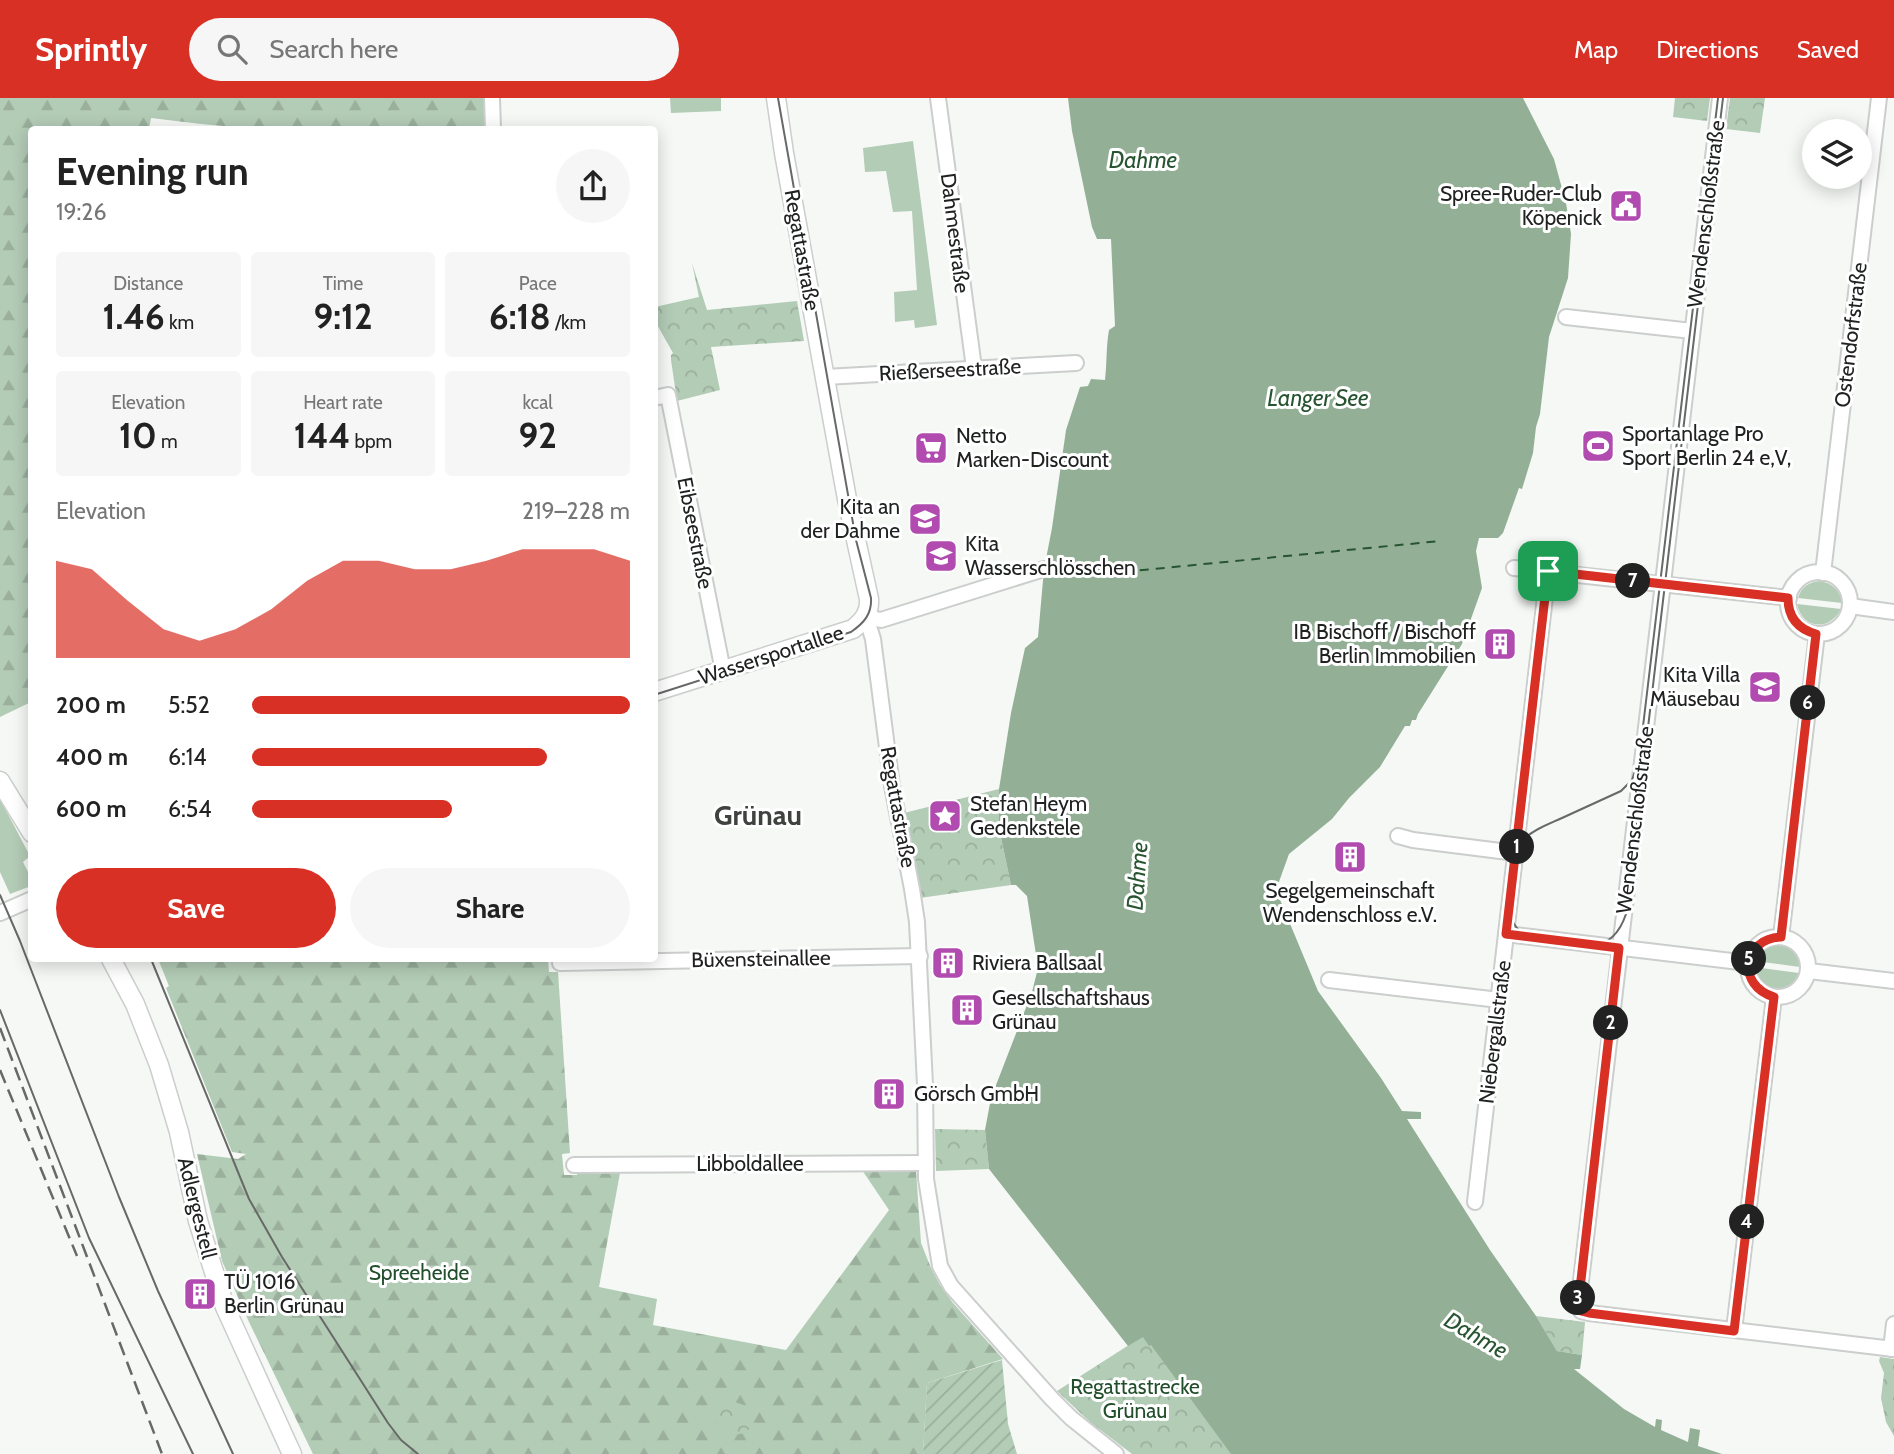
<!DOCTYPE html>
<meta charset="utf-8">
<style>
:root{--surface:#fff;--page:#f6f6f6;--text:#222;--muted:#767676;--accent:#d93025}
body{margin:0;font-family:Cabin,sans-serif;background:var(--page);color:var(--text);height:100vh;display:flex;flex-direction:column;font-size:26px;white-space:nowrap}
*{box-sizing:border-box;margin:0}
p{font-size:23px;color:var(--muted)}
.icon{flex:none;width:38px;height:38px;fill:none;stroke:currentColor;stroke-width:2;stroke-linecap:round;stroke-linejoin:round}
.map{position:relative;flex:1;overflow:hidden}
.panel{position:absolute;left:28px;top:28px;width:630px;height:836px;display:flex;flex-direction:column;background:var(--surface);border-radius:7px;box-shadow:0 4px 18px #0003}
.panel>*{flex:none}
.buttons{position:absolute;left:1802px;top:21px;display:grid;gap:14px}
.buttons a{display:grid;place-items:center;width:70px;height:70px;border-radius:50%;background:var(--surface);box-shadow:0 4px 18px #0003;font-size:35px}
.pin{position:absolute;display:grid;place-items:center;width:60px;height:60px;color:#fff;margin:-30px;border-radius:14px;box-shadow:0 4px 10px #0006}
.km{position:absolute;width:35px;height:35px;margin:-18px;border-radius:50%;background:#222;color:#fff;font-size:19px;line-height:35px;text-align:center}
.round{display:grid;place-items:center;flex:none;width:74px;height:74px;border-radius:37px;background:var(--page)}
.headline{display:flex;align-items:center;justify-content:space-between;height:119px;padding:0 28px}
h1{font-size:38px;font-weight:700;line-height:52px}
.metrics{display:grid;grid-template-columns:repeat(3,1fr);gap:10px;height:119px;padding:7px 28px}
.metrics div{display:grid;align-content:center;border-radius:7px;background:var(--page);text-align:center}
.metrics b{font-size:35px;font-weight:700}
.metrics small{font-size:19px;font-weight:400}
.metrics p{font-size:19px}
.chart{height:196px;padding:14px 28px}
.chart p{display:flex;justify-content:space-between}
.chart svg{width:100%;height:126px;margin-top:7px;fill:var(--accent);opacity:.7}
.action{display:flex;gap:14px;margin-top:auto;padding:14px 28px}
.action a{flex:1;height:80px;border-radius:42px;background:var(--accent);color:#fff;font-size:28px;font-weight:700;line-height:80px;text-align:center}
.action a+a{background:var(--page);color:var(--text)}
ul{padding:0 28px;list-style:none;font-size:23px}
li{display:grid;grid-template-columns:112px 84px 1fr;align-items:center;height:52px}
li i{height:18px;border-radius:9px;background:var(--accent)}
header{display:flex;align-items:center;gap:42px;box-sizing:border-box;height:98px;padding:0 35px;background:var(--accent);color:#fff}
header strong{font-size:33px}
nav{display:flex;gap:38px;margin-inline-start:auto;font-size:24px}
.search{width:490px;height:63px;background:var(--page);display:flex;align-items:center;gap:18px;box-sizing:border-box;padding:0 24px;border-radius:38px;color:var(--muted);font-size:26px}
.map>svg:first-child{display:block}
.grass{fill:#b3ccb6}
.forest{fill:url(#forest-firs)}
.park{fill:url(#park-crowns)}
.garden{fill:url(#garden-furrows)}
.water{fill:#93b096}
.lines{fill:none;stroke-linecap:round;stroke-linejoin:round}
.ferry{stroke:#285531;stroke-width:2;stroke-dasharray:9 7;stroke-linecap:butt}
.minor-casing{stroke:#cbcecc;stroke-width:18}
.major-casing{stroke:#cbcecc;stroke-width:21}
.minor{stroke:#fff;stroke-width:14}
.major{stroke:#fff;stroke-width:18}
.tram{stroke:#666967;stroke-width:2}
.rail{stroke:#666967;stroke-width:2.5;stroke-dasharray:14 7;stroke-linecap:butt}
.route-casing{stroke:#fff;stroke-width:14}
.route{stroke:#d93025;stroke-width:9}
.labels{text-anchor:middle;stroke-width:6;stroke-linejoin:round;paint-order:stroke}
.poi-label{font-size:21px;fill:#202221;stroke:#fff;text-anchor:start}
.street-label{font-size:21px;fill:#202221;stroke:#fff}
.park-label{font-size:21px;fill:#224f2b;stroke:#fff}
.water-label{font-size:23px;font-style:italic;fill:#285531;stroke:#fff}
.district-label{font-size:28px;font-weight:bold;fill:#404240;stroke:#fff}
</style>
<header>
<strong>Sprintly</strong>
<div class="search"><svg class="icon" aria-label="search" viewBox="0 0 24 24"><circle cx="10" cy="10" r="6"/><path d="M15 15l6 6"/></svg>Search here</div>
<nav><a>Map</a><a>Directions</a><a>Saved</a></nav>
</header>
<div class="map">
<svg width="1894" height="1356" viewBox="0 0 1894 1356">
<defs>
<pattern id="forest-firs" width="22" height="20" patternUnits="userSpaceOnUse" patternTransform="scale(1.75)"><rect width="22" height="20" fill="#b3ccb6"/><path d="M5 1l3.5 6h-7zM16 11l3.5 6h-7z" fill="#9aaf9c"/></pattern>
<pattern id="park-crowns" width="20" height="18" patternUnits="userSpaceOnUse" patternTransform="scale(1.75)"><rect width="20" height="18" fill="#b3ccb6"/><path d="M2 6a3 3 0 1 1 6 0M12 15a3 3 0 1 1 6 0" fill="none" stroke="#9aaf9c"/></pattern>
<pattern id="garden-furrows" width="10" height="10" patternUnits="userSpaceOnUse" patternTransform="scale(1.75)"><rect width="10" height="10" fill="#b3ccb6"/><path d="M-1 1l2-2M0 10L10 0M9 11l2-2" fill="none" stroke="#9aaf9c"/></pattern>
</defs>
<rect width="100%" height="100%" fill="#f5f8f5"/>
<g class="grass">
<polygon points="670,0 721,0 721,13 671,15"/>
<polygon points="913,43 937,227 915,230 914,222 895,224 894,194 917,192 912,113 893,114 886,73 865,74 863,50"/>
<path d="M1820,483C1832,485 1840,492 1842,505L1798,500C1801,489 1809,484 1820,483Z"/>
<path d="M1797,506L1841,511C1829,534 1802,531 1797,506Z"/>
<polygon points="0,701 30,758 23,764 31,780 31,788 10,796 0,774"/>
<path d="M1773,846C1788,845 1798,854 1800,869L1755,863C1758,854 1764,849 1773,846Z"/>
<path d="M1754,869L1799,875C1789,899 1757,896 1754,869Z"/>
</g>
<g class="forest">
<polygon points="0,0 486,0 486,31 268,32 201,26 151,20 149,31 32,32 31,604 0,619"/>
<polygon points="158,861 548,861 549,874 558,874 570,1055 562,1056 564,1077 577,1077 577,1075 620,1075 599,1189 657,1201 653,1227 786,1252 889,1112 862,1072 916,1072 921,1145 931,1170 940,1187 953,1205 1003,1261 927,1285 923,1356 313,1356 249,1224 222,1163 197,1056 238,1061 246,1056 232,1054 166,890 169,888"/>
</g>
<g class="park">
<polygon points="1675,0 1710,0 1707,23 1673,19"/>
<polygon points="1730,0 1765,0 1760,35 1726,31"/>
<polygon points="692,165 707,212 797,203 804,243 711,249 720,292 677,303 671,262 671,257 673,255 655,223 655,209 699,199"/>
<polygon points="999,691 999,730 1011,787 920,800 904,715"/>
<polygon points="935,1031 985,1032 989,1071 936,1073"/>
<polygon points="1536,1218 1585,1224 1582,1257 1557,1253"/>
<polygon points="1143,1238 1149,1247 1151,1246 1232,1356 1132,1356 1090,1324 1057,1293"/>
<polygon points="1880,1259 1894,1261 1894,1338 1886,1324 1881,1300 1884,1275 1879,1263"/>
<polygon points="728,1302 750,1309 753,1327 745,1335 733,1337 708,1319 705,1308"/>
</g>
<polygon class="garden" points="1002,1262 1008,1326 1017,1356 923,1356 927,1285"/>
<path class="water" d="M1068,0H1523L1554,61L1566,105L1571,136L1568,180L1549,239L1540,316L1536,329L1533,355L1522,391L1519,390L1503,435L1498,440H1479L1476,453L1482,490L1462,546L1418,616L1416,622H1412L1410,628H1405L1380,669L1349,700L1332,721L1289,756L1276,792L1318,893L1381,980L1402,1013L1421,1014V1021H1407L1490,1152L1536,1218L1557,1253L1582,1257L1580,1271H1574L1624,1311L1655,1329L1656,1321L1662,1322L1661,1332L1688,1344L1690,1330L1700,1332L1698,1348L1722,1356H1231L1151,1247L1149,1248L1143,1239L1128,1248L989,1071L985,1032L991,1000L1032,894L1038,870L1027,798L1016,787H1011L999,730V691L1011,615L1025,550L1038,539L1044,471L1052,430L1066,332L1080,289L1088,288L1091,281L1105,282C1107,265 1106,249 1109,232L1115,228L1111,141H1097L1092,129L1072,33Z"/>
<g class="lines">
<polyline class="ferry" points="1092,477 1440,443"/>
<defs>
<g id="minor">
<polyline points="492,0 493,32"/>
<polyline points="938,0 974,270"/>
<polyline points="1720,0 1578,1208 1581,1213 1589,1215 1894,1251"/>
<polyline points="1566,219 1692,233"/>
<polyline points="825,279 1076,265"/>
<polyline points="654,300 668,297 723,573"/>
<polyline points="1514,470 1789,500"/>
<circle cx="1819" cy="505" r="31"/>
<polyline points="1823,475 1879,0"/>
<polyline points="1850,508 1894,514"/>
<polyline points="866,519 873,541 892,688 912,791 917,824 925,987 926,1081 940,1168 951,1188 1052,1301 1071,1320 1116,1356"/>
<polyline points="866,519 881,522 1044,471"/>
<polyline points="1398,738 1413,742 1516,755"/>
<polyline points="0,815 32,801"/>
<polyline points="1506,836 1748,865"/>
<circle cx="1778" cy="869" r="30"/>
<polyline points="1781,839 1817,536"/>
<polyline points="560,865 920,858"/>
<polyline points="1809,873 1894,883"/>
<polyline points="1329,882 1499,902"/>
<polyline points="574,1067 926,1065"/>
<polyline points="1475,1104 1548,473"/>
<polyline points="1734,1232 1774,899"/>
<polyline points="1891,1251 1894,1226"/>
</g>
<g id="major">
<path d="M654,594L853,531C863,523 870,515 869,501L847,401L784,55L776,0"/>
<polyline points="0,683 32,735"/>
<polyline points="111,861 135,906 159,967 179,1034 198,1123 225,1209 292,1356"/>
</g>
</defs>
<use href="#minor" class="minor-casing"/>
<use href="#major" class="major-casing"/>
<use href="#minor" class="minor"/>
<use href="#major" class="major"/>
<g class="tram">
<path d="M1718,0L1639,662L1632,682L1621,693C1601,702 1582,711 1562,720C1549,726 1534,731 1524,741C1512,753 1511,771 1509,787C1502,851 1544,842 1592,848C1610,846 1620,834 1626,816C1660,545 1689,272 1723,0"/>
<path d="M654,597L851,534C864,525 872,516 871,500L856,442L778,0"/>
<polyline points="0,797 20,843 119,1099 158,1193 233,1356"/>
<polyline points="151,861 249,1101 282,1159 388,1325 401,1342 418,1356"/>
<polyline points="0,912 89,1140 193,1356"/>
</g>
<g class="rail">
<polyline points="0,930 162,1356"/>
<polyline points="0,972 77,1158"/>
</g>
</g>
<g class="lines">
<defs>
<path id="route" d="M1548,473L1788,500C1788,519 1798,531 1816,536L1781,839C1742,841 1736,887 1774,899L1734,1233L1589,1215L1581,1213L1578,1208L1619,850L1506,836Z"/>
</defs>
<use href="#route" class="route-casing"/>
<use href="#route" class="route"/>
</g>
<defs>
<symbol id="civic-square" viewBox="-11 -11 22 22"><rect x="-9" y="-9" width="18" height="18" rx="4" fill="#b14baf" stroke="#fff"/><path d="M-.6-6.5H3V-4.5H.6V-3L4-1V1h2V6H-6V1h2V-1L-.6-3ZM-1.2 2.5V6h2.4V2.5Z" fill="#fff"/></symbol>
<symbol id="stadium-square" viewBox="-11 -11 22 22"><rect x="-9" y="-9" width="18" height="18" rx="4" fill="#b14baf" stroke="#fff"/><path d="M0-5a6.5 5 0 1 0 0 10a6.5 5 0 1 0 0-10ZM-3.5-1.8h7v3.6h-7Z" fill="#fff"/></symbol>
<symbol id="supermarket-square" viewBox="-11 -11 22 22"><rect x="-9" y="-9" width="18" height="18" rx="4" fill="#b14baf" stroke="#fff"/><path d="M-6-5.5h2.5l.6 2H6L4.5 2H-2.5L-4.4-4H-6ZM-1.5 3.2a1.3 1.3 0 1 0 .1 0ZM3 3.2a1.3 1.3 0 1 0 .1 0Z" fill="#fff"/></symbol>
<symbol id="school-square" viewBox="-11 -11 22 22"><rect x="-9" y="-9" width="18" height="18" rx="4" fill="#b14baf" stroke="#fff"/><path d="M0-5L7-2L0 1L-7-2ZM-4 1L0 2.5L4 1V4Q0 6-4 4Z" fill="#fff"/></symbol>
<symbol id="building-square" viewBox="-11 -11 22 22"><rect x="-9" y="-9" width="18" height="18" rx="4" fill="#b14baf" stroke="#fff"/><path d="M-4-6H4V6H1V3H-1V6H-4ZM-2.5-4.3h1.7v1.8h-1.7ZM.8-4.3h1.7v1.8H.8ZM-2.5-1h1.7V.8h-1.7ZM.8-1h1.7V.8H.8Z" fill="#fff"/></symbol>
<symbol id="sight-square" viewBox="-11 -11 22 22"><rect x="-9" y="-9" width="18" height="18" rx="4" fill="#b14baf" stroke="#fff"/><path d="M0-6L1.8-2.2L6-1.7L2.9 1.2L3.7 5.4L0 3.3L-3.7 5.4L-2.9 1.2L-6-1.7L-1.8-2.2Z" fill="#fff"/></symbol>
</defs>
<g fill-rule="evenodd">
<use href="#civic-square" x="1607" y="89" width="38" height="38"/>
<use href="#stadium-square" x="1579" y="329" width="38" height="38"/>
<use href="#supermarket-square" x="912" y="331" width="38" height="38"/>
<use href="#school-square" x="906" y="402" width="38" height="38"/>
<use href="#school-square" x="922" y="439" width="38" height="38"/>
<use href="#building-square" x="1481" y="527" width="38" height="38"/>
<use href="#school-square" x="1746" y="570" width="38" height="38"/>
<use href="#sight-square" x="926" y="699" width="38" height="38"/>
<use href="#building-square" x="1331" y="740" width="38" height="38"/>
<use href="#building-square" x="929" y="846" width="38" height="38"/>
<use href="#building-square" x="948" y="893" width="38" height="38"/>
<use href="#building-square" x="870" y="977" width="38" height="38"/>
<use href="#building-square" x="181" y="1177" width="38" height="38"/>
</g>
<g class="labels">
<g class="poi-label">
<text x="1602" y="103" text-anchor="end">Spree-Ruder-Club<tspan x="1602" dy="24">Köpenick</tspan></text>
<text x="1622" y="343">Sportanlage Pro<tspan x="1622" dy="24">Sport Berlin 24 e,V,</tspan></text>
<text x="956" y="345">Netto<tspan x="956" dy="24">Marken-Discount</tspan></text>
<text x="900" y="416" text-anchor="end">Kita an<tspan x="900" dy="24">der Dahme</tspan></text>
<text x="965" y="453">Kita<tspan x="965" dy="24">Wasserschlösschen</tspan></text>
<text x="1476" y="541" text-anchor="end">IB Bischoff / Bischoff<tspan x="1476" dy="24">Berlin Immobilien</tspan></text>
<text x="1740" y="584" text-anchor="end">Kita Villa<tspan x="1740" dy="24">Mäusebau</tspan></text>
<text x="970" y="713">Stefan Heym<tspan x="970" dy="24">Gedenkstele</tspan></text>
<text x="1350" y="800" text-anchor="middle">Segelgemeinschaft<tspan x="1350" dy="24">Wendenschloss e.V.</tspan></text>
<text x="972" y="872">Riviera Ballsaal</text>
<text x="992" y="907">Gesellschaftshaus<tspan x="992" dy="24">Grünau</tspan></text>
<text x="914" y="1003">Görsch GmbH</text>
<text x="224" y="1191">TÜ 1016<tspan x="224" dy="24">Berlin Grünau</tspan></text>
</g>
<g class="street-label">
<text transform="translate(1706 116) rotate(-83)" y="7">Wendenschloßstraße</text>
<text transform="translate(955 135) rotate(83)" y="7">Dahmestraße</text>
<text transform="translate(802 152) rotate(80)" y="7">Regattastraße</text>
<text transform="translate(1851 237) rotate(-83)" y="7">Ostendorfstraße</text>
<text transform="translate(950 272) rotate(-3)" y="7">Rießerseestraße</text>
<text transform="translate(695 435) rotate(79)" y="7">Eibseestraße</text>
<text transform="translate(771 557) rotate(-18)" y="7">Wassersportallee</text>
<text transform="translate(898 709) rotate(80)" y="7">Regattastraße</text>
<text transform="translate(1635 722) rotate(-83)" y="7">Wendenschloßstraße</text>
<text transform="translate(761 861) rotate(-1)" y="7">Büxensteinallee</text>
<text transform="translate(1495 934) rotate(-83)" y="7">Niebergallstraße</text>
<text x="750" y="1073">Libboldallee</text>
<text transform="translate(197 1110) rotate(76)" y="7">Adlergestell</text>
</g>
<g class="park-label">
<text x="419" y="1182">Spreeheide</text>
<text x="1135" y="1296">Regattastrecke<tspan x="1135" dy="24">Grünau</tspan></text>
</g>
<g class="water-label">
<text x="1143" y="70">Dahme</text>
<text x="1318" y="308">Langer See</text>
<text transform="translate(1137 778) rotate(-86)" y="8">Dahme</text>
<text transform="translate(1476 1237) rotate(30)" y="8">Dahme</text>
</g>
<g class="district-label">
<text x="758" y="727">Grünau</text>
</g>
</g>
</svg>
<div class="buttons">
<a><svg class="icon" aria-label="layers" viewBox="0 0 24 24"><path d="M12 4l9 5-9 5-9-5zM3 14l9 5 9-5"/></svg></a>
</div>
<div class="pin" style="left:1548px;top:473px;background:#1e9e55"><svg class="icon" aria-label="arrive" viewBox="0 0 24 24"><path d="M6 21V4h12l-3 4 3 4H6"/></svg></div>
<b class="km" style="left:1517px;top:749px">1</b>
<b class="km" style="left:1611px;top:925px">2</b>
<b class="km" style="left:1578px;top:1200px">3</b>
<b class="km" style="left:1747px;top:1124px">4</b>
<b class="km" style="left:1749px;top:861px">5</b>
<b class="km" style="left:1808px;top:605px">6</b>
<b class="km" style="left:1633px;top:483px">7</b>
<section class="panel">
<div class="headline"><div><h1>Evening run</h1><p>19:26</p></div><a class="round"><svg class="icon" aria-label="share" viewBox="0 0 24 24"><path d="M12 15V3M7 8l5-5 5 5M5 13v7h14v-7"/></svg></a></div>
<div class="metrics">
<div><p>Distance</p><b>1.46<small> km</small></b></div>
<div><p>Time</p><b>9:12</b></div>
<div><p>Pace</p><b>6:18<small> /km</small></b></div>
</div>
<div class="metrics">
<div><p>Elevation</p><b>10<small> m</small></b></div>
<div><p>Heart rate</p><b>144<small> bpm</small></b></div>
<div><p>kcal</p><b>92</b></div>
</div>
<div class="chart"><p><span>Elevation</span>219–228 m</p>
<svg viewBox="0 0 160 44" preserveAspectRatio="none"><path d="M0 44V10L10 13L20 24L30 34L40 38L50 34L60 27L70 17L80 10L90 10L100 13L110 13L120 10L130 6L140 6L150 6L160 10V44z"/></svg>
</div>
<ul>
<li><b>200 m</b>5:52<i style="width:100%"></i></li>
<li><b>400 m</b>6:14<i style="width:78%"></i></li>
<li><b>600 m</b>6:54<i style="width:53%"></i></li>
</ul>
<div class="action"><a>Save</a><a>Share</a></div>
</section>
</div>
